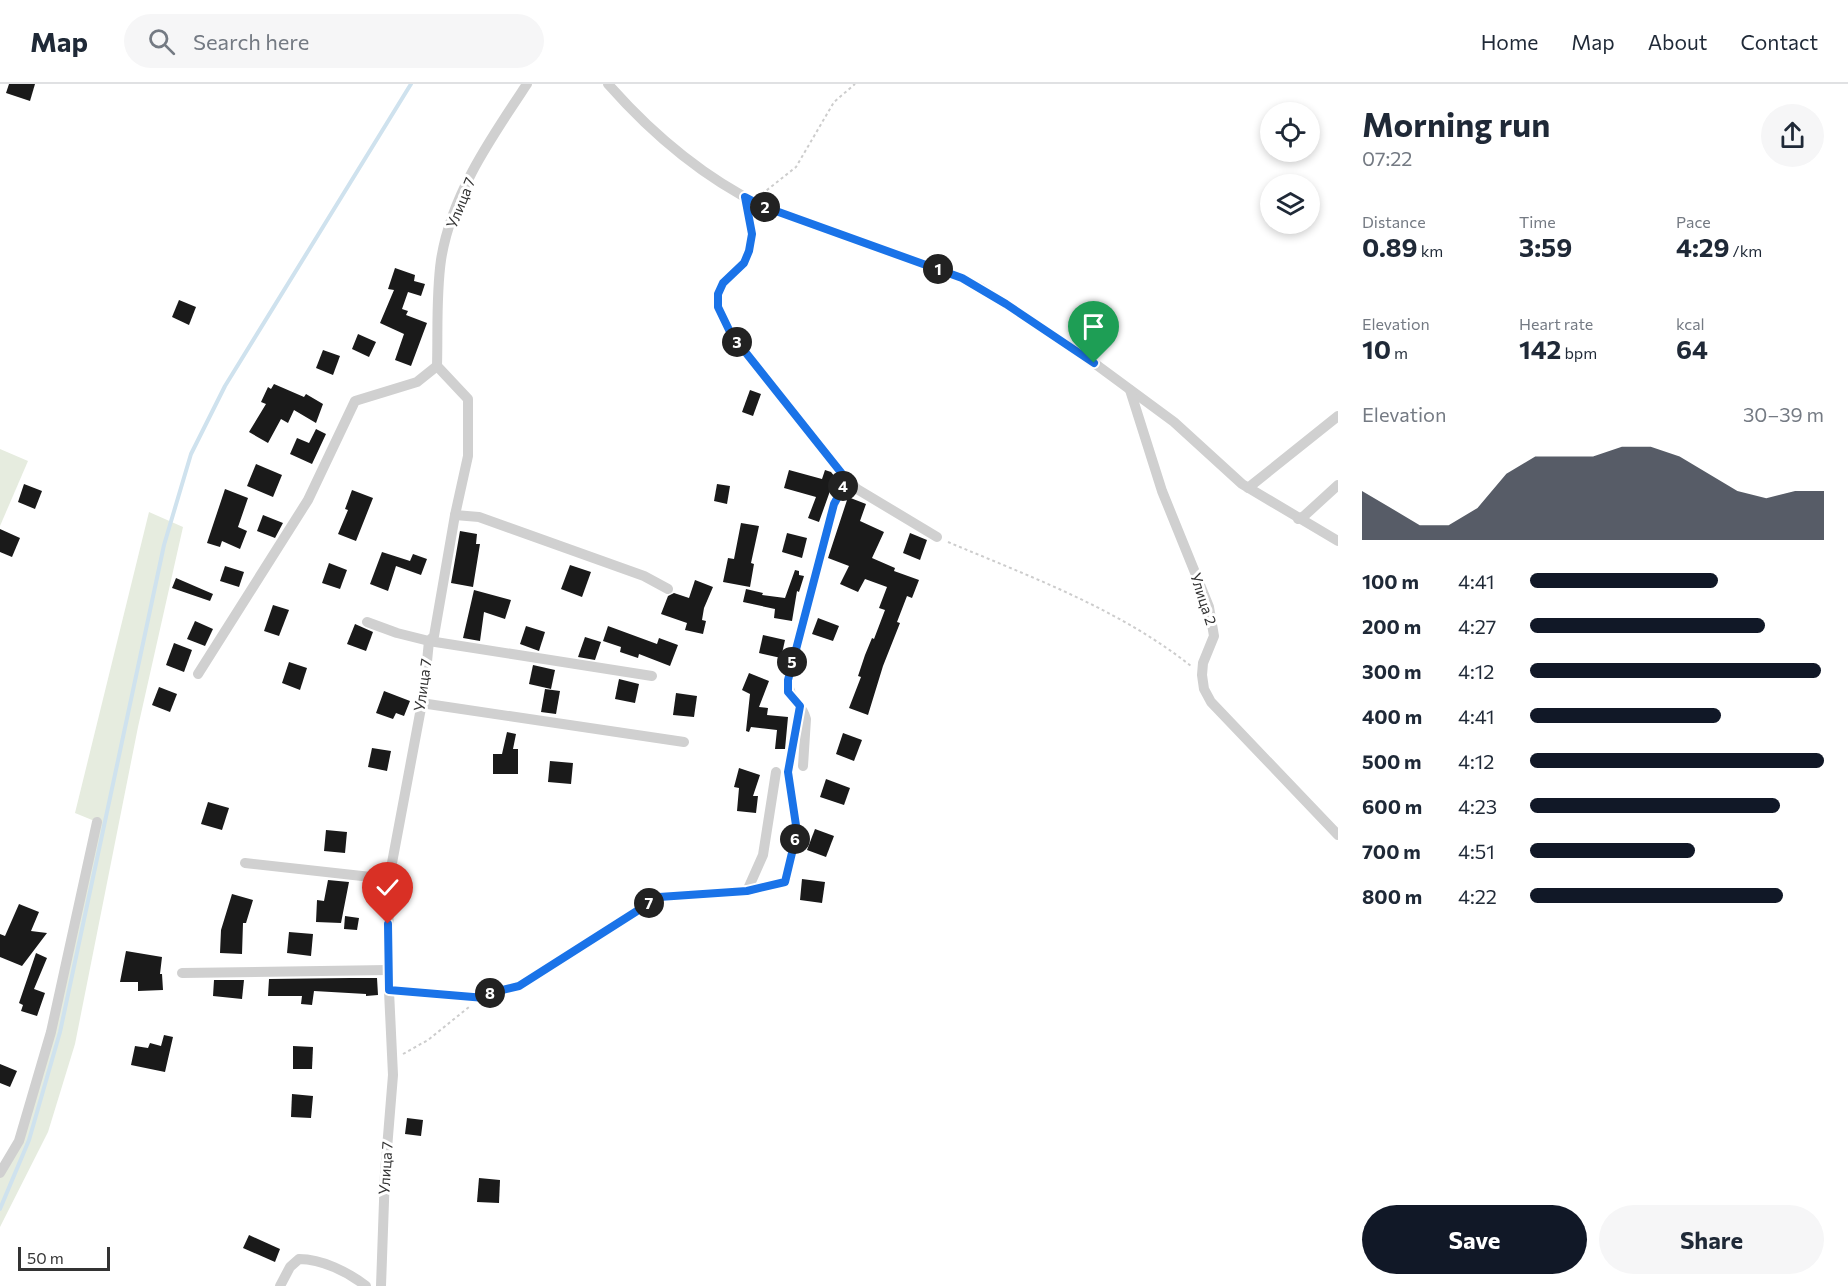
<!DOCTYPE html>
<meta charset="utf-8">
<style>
:root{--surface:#fff;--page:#f6f6f7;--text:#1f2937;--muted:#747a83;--line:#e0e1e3;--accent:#111827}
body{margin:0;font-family:Commissioner,sans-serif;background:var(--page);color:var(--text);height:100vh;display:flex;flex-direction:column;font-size:22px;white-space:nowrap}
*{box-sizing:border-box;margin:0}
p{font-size:20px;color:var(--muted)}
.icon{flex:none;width:33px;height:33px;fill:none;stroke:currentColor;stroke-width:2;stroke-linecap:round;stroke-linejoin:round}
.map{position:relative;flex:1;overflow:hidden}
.panel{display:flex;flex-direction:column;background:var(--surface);width:510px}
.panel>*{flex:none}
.tools{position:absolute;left:1260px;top:18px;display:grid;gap:12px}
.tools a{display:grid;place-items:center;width:60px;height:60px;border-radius:50%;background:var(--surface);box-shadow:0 3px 9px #0003;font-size:30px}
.scale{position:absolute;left:18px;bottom:15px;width:92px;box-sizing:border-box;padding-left:6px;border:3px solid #333;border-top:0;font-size:16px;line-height:21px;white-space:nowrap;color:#333;-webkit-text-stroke:4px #fff;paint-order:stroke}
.pin{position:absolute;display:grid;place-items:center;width:51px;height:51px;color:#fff;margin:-62px -26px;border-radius:50% 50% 50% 0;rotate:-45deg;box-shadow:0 0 6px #0007}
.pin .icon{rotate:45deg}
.km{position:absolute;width:30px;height:30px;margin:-15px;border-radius:50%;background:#222;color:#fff;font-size:16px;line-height:30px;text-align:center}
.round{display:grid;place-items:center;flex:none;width:63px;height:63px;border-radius:32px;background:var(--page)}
.overview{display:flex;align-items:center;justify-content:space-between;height:102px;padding:0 24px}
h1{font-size:33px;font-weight:700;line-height:45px}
.figures{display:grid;grid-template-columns:repeat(3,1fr);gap:9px;height:102px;padding:6px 24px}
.figures div{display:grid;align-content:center}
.figures b{font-size:26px;font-weight:700}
.figures small{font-size:16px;font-weight:400}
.figures p{font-size:16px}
.chart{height:168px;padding:12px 24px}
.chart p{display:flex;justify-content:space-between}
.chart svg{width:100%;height:108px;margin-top:6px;fill:var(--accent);opacity:.7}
.action{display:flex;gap:12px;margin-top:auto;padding:12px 24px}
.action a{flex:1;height:69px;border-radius:36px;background:var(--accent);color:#fff;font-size:24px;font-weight:700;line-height:69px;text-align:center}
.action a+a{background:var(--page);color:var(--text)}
ul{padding:0 24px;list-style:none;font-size:20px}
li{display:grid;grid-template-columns:96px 72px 1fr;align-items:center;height:45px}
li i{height:15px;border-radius:8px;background:var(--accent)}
header{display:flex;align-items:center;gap:36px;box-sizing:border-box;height:84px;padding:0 30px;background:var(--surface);border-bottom:2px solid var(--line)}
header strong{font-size:28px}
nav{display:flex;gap:33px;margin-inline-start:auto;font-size:21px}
.search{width:420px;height:54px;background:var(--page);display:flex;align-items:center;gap:15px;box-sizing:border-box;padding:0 21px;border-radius:33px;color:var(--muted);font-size:22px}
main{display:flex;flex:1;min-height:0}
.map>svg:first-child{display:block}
.green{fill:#e6ecdf}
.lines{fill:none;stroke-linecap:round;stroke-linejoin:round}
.stream{stroke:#cfe2ee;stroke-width:4}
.building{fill:#1a1a1a}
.path{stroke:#cdcdcd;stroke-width:2;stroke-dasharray:3 3;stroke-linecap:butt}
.street{stroke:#d0d0d0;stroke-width:10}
.route-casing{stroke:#fff;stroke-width:12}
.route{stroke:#1a73e8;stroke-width:8}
.labels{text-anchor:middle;stroke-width:6;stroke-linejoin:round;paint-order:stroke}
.street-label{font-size:15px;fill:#333;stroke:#fff}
</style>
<header>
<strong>Map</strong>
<div class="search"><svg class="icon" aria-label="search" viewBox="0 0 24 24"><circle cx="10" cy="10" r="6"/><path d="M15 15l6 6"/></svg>Search here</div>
<nav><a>Home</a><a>Map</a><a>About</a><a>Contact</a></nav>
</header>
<main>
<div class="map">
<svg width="1338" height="1202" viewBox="0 0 1338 1202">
<rect width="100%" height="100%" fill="#fff"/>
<g class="green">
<polygon points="0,365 28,377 0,442"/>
<polygon points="149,428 183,443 138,643 75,960 48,1048 0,1143 0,1089 19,1057 51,948 97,738 75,729"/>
</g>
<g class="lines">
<polyline class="stream" points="0,1125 29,1056 60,948 164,461 191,370 225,302 411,0"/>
</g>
<g class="building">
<polygon points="9,0 35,0 30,17 6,9"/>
<polygon points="395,184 415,191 414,197 425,200 421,212 408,208 402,225 408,227 406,231 427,239 411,282 395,276 404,250 380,239 394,206 388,205"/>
<polygon points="179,216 196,223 189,241 172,233"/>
<polygon points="358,250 376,258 369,273 352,265"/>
<polygon points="323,266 340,272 333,291 316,284"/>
<polygon points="274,300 304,313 306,310 323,320 316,339 294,326 288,339 281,335 268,359 249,348 266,320 261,318 268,303 271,305"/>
<polygon points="750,306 761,310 753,332 742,328"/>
<polygon points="316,345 326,350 312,380 290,370 297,354 309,359"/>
<polygon points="256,380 282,391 273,413 247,402"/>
<polygon points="789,386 822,395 825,386 831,388 835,393 819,438 808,434 816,413 784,404"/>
<polygon points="24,400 42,407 35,425 18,418"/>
<polygon points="717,400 730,402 727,420 714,417"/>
<polygon points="225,405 248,414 238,443 247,447 240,465 222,457 220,463 207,459"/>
<polygon points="352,406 373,414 356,457 338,450 348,426 345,425"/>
<polygon points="848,413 866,420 860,437 884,448 872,474 895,484 894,487 919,496 912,514 907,512 897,538 900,539 883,582 868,631 849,624 861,593 858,592 865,571 872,554 874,555 885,526 879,524 887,503 865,495 858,508 840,500 849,482 828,474"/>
<polygon points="263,431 283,439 275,454 257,447"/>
<polygon points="741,439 759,442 751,479 754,480 750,503 723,498 728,474 734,475"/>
<polygon points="0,445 20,454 12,473 0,468"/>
<polygon points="460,447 477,450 476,460 480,460 473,503 451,499"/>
<polygon points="787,449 807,454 802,474 782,468"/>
<polygon points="910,449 927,456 920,476 903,469"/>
<polygon points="382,468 410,477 413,470 427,475 421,491 396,482 388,507 370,500"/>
<polygon points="329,479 347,486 340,505 322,499"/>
<polygon points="570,481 591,488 582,513 561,505"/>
<polygon points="225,482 244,488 239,503 220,497"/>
<polygon points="795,486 799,487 799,491 804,492 799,508 797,507 792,537 774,534 775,525 743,518 746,505 763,509 762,511 785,514"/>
<polygon points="176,494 213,510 210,517 172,504"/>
<polygon points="695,496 713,503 704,524 702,536 706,537 703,550 685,546 687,539 661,530 668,512 674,509 689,514"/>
<polygon points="474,506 511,516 505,535 484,528 480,557 463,554"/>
<polygon points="273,521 289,526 279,552 264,547"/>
<polygon points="818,534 839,542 833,557 812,550"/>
<polygon points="195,537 213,545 205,562 187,555"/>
<polygon points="355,540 373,548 366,567 347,560"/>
<polygon points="526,542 545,548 539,567 520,560"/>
<polygon points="608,542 657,560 659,554 678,561 670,582 639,570 638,574 620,568 621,563 603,557"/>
<polygon points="763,551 785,556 781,574 759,569"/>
<polygon points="585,553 601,558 595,576 578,573"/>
<polygon points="174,559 192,566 184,588 166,581"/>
<polygon points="289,578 307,584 300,606 282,599"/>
<polygon points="533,581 555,586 551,605 529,600"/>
<polygon points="749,589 769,597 759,623 768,624 767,631 788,633 785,665 775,665 777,646 751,643 749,648 746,647 750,610 742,606"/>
<polygon points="619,595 639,600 635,619 615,615"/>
<polygon points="159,603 177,610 170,628 152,621"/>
<polygon points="545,605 560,607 556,630 541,628"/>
<polygon points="384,607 410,617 404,632 396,629 393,635 376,629"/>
<polygon points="676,609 697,612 694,633 673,631"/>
<polygon points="507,648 516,650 513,665 518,665 518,690 493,690 493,670 502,670"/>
<polygon points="843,649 862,656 854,677 836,670"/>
<polygon points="372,664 391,667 387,687 368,683"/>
<polygon points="550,677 573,679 571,700 548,698"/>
<polygon points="739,684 760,691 753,712 758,712 756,729 737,727 739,704 734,703"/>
<polygon points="826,695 850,704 844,721 820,713"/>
<polygon points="208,718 229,724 222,746 201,740"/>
<polygon points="815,745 834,752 826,773 807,766"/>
<polygon points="326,746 347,748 345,769 324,767"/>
<polygon points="802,795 825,798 822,819 800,816"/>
<polygon points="328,796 349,798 341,839 316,838 317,816 324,817"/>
<polygon points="232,810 253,816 246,839 243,839 242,870 220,869 221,846"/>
<polygon points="19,820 39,828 31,847 47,849 22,882 0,873 0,850 5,852"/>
<polygon points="345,832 359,834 357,846 344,845"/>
<polygon points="289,848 313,850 311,872 287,869"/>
<polygon points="126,867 162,873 160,890 162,890 163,906 138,907 138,898 120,898"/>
<polygon points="36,869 47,874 34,905 45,909 37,932 21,927 23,921 19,919"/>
<polygon points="350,894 377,894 378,911 366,912 366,910 314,907 312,921 301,920 302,912 268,912 269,895"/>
<polygon points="214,896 244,896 242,915 213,912"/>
<polygon points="164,951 173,953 165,988 131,981 135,962 148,964 150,959 161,962"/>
<polygon points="293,962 313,963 312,985 293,985"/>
<polygon points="0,980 17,987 10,1003 0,999"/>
<polygon points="292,1010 313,1012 311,1034 291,1033"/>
<polygon points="407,1034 423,1036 421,1052 405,1050"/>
<polygon points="479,1094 500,1096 499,1119 477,1118"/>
<polygon points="249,1151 280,1165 275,1178 243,1164"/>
</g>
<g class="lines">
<g class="path">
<polyline points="762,110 796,83 834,18 855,0"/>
<path d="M948,458C1031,493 1119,525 1191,582"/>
<polyline points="760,804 785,798 797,748 788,688 791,673"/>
<polyline points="494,908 519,902 649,819"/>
<polyline points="403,970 428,956 469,923"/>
</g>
<g class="street">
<path d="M608,0C652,50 703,93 762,122L938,185L962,194L981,204L1094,279L1174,338L1242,400L1338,457"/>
<polyline points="745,113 752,150 749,167 744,179 723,199 718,210 718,223 731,250 847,396 857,405 937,453"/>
<polyline points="1130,306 1162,407 1209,523 1214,552 1203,579 1202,591 1204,605 1211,618 1338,751"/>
<polyline points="1248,404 1338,332"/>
<polyline points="455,431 479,433 644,492 668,505"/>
<polyline points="1298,435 1304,432 1338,401"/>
<polyline points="367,538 397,549 429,557 652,592"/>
<polyline points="198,590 308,416 355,317 417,298 437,282"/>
<polyline points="421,619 684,658"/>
<path d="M803,682L806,635C801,617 789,618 788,596L834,420L847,396"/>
<polyline points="245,779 389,795"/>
<polyline points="659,813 747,807 763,771 776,688"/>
<polyline points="182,889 388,886"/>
<polyline points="389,906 485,914"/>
<polyline points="0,1089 19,1057 51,948 97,738"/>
<path d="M280,1202L290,1183L299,1175C322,1175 348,1188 366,1202"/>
<path d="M381,1202L385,1089L393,991L388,886L389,795L424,608L429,557L434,552L455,431L468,372V315L437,282C438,247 436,211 441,176C451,111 491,54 527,0"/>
</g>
</g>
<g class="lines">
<defs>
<polyline id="route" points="388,840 389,906 485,914 490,909 519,902 659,813 747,807 785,798 797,748 788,688 800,622 788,608 788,596 834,420 847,396 731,250 718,223 718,210 723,199 744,179 749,167 752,150 745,113 762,122 962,194 1006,220 1094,279"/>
</defs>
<use href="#route" class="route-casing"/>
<use href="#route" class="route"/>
</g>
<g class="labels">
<g class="street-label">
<text transform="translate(461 119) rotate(-68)" y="5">Улица 7</text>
<text transform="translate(1203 515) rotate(72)" y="5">Улица 2</text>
<text transform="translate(423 601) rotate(-82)" y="5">Улица 7</text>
<text transform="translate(386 1084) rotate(-86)" y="5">Улица 7</text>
</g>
</g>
</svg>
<div class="tools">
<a><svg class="icon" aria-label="locate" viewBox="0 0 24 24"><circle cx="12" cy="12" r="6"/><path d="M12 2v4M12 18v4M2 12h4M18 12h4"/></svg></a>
<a><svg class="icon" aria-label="layers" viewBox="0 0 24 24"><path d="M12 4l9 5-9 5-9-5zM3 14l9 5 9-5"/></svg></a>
</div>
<div class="scale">50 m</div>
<div class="pin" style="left:1094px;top:279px;background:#1e9e55"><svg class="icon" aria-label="arrive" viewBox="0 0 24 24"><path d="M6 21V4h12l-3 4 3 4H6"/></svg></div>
<div class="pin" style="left:388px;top:840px;background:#d93025"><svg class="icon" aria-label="check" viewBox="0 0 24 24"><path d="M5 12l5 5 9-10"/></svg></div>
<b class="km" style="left:938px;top:185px">1</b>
<b class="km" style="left:765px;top:123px">2</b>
<b class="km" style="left:737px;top:258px">3</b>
<b class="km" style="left:843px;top:402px">4</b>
<b class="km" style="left:792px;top:578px">5</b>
<b class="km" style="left:795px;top:755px">6</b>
<b class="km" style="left:649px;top:819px">7</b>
<b class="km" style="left:490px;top:909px">8</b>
</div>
<section class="panel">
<div class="overview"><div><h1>Morning run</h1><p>07:22</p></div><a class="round"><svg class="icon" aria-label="share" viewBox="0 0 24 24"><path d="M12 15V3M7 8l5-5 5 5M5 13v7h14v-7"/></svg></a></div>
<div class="figures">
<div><p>Distance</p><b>0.89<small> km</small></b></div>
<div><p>Time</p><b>3:59</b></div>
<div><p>Pace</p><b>4:29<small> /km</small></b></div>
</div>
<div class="figures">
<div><p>Elevation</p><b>10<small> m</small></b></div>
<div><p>Heart rate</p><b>142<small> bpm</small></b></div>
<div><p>kcal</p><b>64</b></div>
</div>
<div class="chart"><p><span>Elevation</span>30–39 m</p>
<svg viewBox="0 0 160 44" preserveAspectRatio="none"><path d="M0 44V24L10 31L20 38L30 38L40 31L50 17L60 10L70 10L80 10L90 6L100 6L110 10L120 17L130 24L140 27L150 24L160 24V44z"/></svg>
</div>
<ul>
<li><b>100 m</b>4:41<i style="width:64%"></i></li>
<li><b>200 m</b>4:27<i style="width:80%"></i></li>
<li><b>300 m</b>4:12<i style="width:99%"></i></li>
<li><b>400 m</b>4:41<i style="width:65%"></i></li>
<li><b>500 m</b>4:12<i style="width:100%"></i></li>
<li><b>600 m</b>4:23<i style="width:85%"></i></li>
<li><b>700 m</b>4:51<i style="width:56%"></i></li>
<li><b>800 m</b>4:22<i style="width:86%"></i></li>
</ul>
<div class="action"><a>Save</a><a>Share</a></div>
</section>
</main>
